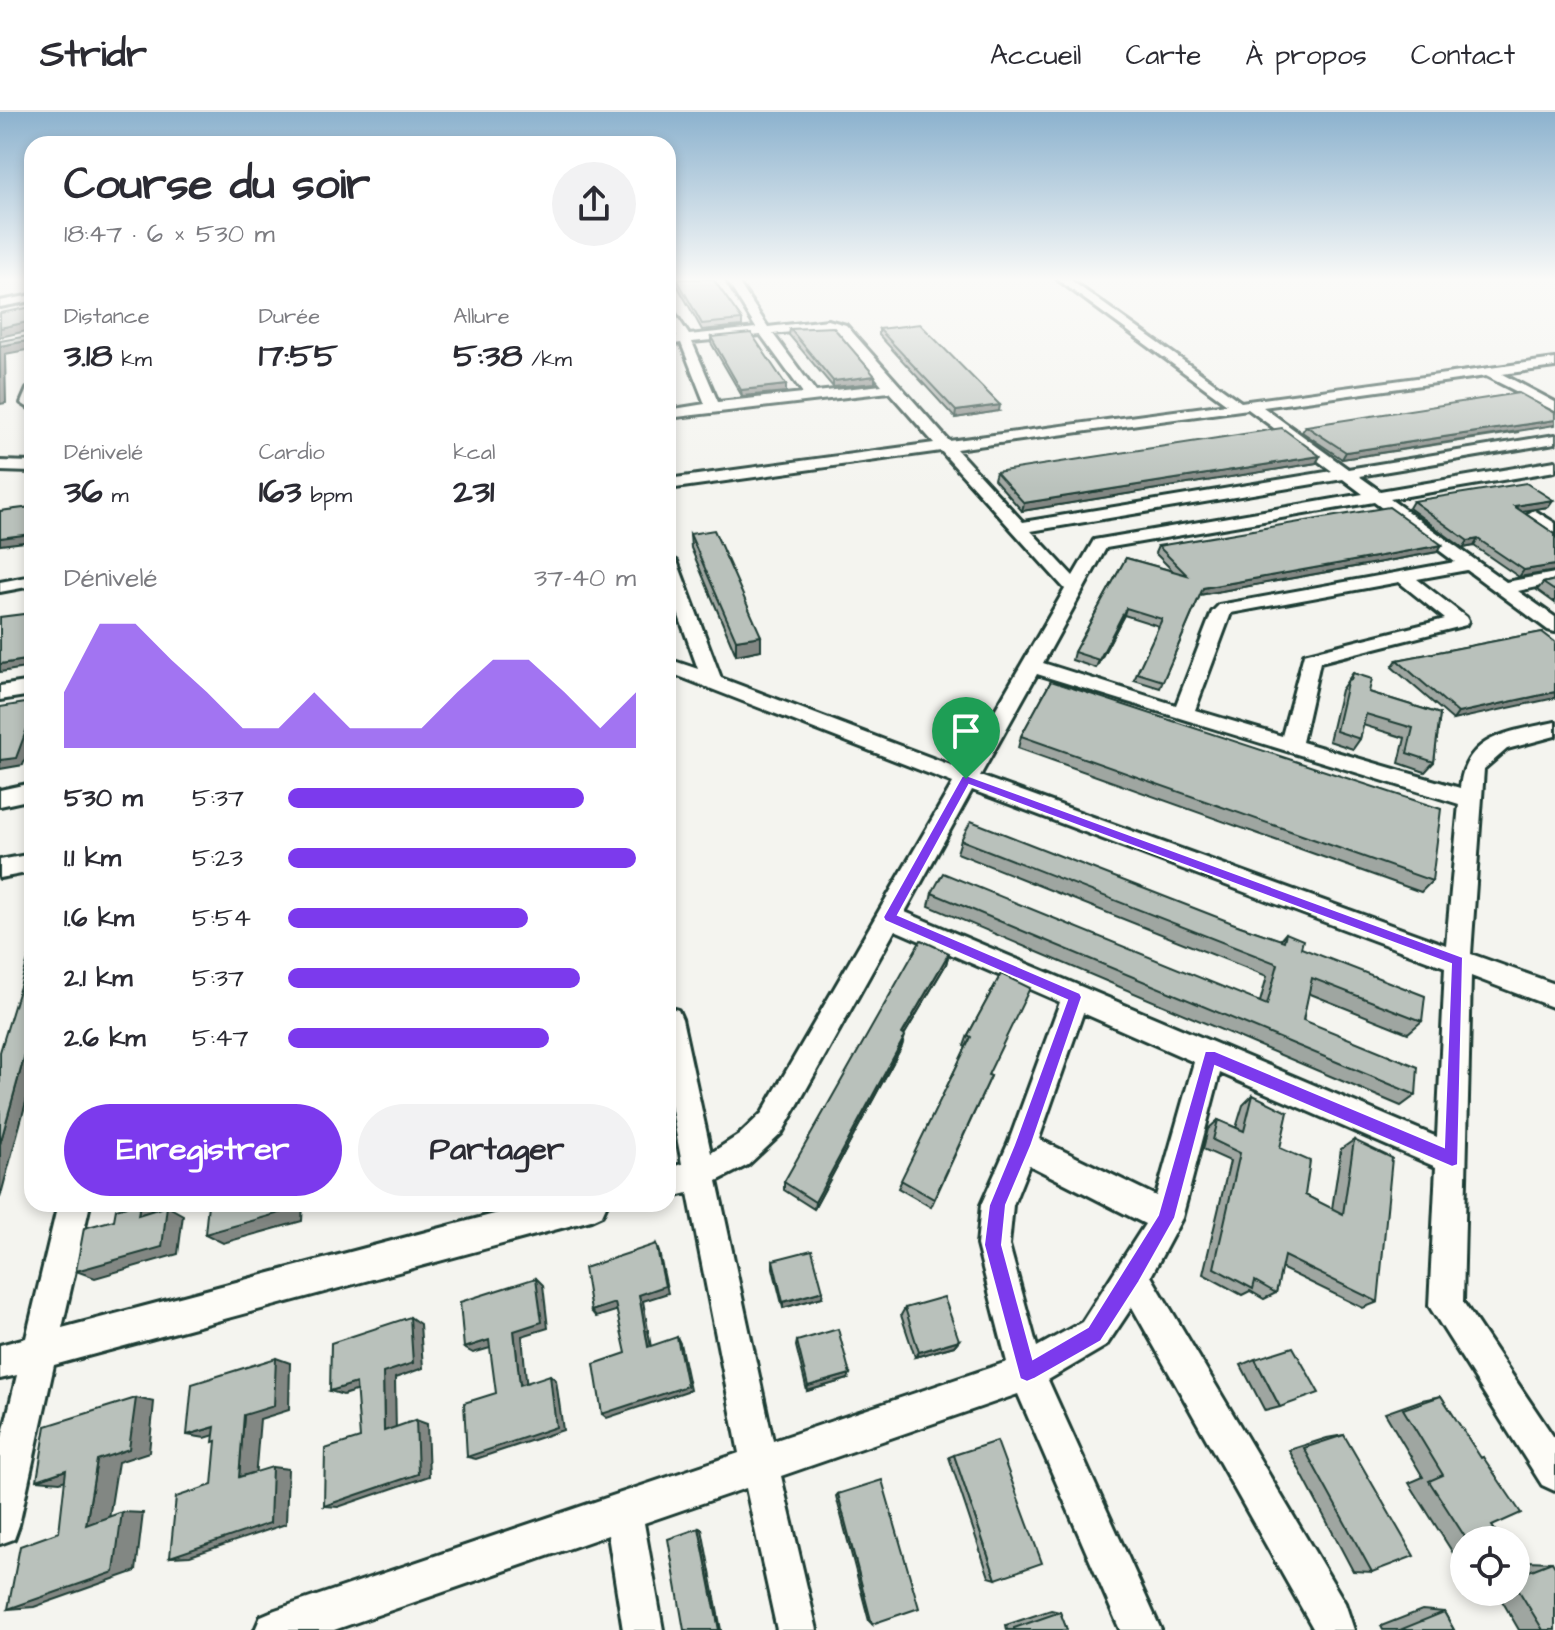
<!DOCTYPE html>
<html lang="fr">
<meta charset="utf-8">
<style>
:root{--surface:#fff;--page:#f2f2f3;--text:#2b2b33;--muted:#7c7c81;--line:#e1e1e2;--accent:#7c3aed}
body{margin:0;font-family:"Architects Daughter",sans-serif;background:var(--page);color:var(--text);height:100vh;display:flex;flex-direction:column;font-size:30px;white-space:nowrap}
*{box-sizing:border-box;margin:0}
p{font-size:26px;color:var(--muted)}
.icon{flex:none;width:44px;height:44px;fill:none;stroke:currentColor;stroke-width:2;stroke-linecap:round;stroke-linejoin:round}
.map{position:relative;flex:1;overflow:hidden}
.drawer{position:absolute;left:24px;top:24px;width:652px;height:1076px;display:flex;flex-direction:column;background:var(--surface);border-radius:24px;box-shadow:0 4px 12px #0003}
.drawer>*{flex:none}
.buttons{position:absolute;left:1450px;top:1414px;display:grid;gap:16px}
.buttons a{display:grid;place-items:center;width:80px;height:80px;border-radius:50%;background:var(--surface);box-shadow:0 4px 12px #0003;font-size:40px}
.pin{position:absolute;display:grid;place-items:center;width:68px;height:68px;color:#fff;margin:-82px -34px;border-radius:50% 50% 50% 0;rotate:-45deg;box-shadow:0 0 8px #0007}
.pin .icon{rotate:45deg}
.round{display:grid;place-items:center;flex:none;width:84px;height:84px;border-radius:42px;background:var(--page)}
.head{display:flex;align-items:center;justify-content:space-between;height:136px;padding:0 40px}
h1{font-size:44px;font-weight:700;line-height:60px}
.metrics{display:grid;grid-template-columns:repeat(3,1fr);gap:12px;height:136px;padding:8px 40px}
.metrics div{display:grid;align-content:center}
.metrics b{font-size:34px;font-weight:700}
.metrics small{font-size:22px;font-weight:400}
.metrics p{font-size:22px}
.chart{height:224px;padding:16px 40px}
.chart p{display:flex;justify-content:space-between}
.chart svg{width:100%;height:144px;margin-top:8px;fill:var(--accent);opacity:.7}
.primary-button{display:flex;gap:16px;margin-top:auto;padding:16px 40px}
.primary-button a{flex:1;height:92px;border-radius:48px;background:var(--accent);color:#fff;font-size:32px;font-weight:700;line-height:92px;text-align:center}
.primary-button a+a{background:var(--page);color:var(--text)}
ul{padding:0 40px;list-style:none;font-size:26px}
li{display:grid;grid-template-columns:128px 96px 1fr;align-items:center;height:60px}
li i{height:20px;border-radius:10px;background:var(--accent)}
header{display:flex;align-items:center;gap:48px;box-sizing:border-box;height:112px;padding:0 40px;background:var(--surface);border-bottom:2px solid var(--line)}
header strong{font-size:38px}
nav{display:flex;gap:44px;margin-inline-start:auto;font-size:28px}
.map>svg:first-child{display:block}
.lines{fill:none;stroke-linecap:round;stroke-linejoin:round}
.minor-casing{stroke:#1f3d34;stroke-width:6}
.minor{fill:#fdfcf7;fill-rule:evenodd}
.wall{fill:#9fa6a1;stroke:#1f3d34;stroke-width:2}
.shaded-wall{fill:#828783;stroke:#1f3d34;stroke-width:2}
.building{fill:#b9c1bb;stroke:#1f3d34;stroke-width:2}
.route{fill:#7c3aed;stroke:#fff;stroke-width:2;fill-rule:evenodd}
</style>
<header>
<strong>Stridr</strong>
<nav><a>Accueil</a><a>Carte</a><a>À propos</a><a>Contact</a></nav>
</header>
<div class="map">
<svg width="1555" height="1518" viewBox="0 0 1555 1518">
<rect width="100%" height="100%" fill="#f4f4ef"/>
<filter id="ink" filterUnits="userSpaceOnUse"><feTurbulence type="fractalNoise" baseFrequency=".0125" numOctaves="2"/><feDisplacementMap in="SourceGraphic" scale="16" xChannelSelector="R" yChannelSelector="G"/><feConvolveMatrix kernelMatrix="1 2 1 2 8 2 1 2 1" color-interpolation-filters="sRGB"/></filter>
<g filter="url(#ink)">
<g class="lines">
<defs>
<g id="minor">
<path d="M726,167H736L768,215L828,208L846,213L949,329L1227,292L1057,167H1069L1241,290L1555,247V255L1502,262L1555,290V299L1486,264L1263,295L1348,357L1555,323V331L1359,364L1380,379L1555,349V359L1390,387L1506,470L1555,461V471L1518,479L1555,505V520L1548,518L1467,458L1417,467L1466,505L1468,509L1466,513L1320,550L1302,630L1460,676C1465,622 1511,620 1555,610V624L1507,637L1484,657L1471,842L1555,872V896L1471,864L1463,1190L1555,1327V1379L1542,1373L1429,1194L1436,1055L1220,961L1182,1106L1151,1164L1345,1491L1354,1518H1314L1132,1195L1106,1234L1048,1268L1161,1518H1120L1018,1282L781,1364L817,1518H777L746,1376L644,1411L663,1518H623L608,1423L334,1518H255L261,1504L275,1498L739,1341L688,1081L668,1086V1056L682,1052L668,977V895L678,898L682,907L711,1041L739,1023L762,1001L953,671L668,560V547L698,557L668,473V444L677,449L721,566L961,657L1065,477L941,339L668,377V367L934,331L889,280L668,306V298L705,292L681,231L668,233V225L677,224L668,209V195L672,197L689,223L756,216ZM828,216L838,219L882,273L816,280L773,222ZM761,223L803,281L718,290L692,230ZM1248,297L1332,359L1023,410L956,337ZM1343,367L1363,382L1094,428L1073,464L1031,419ZM1374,390L1455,450L1219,493L1212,500L1176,593L1043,551L1106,436ZM1399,470L1445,507L1304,542L1282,624L1195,598L1231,501ZM1037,562L1459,692L1446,833L980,664ZM972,678L1445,855L1437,1025L905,800ZM895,818L1060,890L1008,1032L981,1093L977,1133L1007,1250L773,1329L717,1069L748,1053L782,1021ZM1083,901L1194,950L1156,1084L1039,1027ZM1029,1053L1145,1112L1082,1210L1037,1235L1009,1133L1013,1093Z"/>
<polygon points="32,183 32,189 0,195 0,189"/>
<polygon points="32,276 32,298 21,291 27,277"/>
<polygon points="0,349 32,350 32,360 0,359"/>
<polygon points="1534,398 1555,411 1555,424 1528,406 1526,403"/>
<polygon points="32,464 32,474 0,480 0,470"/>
<polygon points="32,569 32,583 0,588 0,574"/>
<polygon points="32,671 32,687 0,694 0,678"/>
<polygon points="32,742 32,760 0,766 0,748"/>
<polygon points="58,1092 90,1092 62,1216 532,1092 607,1092 602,1103 591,1108 54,1253 19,1413 14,1427 0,1432 0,1334 17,1263 0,1267 0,1233 26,1226"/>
</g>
</defs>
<use href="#minor" class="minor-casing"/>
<use href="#minor" class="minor"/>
</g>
<g class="wall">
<polygon points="676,167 713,167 742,208 742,214 702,218 676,171"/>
<polygon points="790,217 875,264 875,271 833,275 789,223"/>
<polygon points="879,217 999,299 955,306 879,223"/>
<polygon points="711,225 786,273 786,280 742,284 711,231"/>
<polygon points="1306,314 1519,320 1342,347 1302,320"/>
<polygon points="1320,344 1316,351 1022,399 994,367 996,360"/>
<polygon points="1413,389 1548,395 1521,399 1555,422 1555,459 1519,465 1474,434 1463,436 1409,396"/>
<polygon points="690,422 761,524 761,538 736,543 691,436"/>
<polygon points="1158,434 1437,440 1200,483 1160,576 1134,568 1159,514 1124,503 1096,556 1072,548 1074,540 1126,446 1173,459 1155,441"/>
<polygon points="1555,468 1555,491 1537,478 1543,471"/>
<polygon points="1542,520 1453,608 1392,555 1397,548"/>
<polygon points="1353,561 1369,580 1440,602 1434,650 1425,660 1399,651 1405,626 1363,613 1360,627 1353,637 1329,629 1341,578"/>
<polygon points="1051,569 1432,769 1421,780 1018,636 1021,624"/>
<polygon points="961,728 1240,814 1280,828 1286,821 1301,836 1422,909 1408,921 1308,881 1303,908 1416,983 1401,994 929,794 932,781 1260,890 1267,864 957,741"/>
<polygon points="949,841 946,852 904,923 902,934 814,1097 784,1078 784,1070"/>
<polygon points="1001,862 988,963 991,964 931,1095 898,1076 966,935 964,934 968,923"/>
<polygon points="1253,983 1305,1083 1332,1097 1341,1037 1354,1028 1378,1190 1363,1196 1281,1156 1276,1181 1264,1187 1250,1179 1242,1183 1203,1162 1230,1049 1203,1037 1208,1017 1218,1008 1236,1016 1243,993"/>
<polygon points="773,1148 822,1185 783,1196 773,1156"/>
<polygon points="905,1196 959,1228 954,1234 915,1245 901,1203"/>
<polygon points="797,1229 848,1267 807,1279 796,1234"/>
<polygon points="1255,1247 1280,1295 1265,1299 1241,1253"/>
<polygon points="1441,1284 1480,1346 1483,1345 1492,1414 1501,1428 1464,1428 1464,1441 1453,1441 1409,1371 1423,1365 1385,1301 1422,1288"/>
<polygon points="1344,1323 1372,1460 1353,1459 1289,1338 1327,1326"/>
<polygon points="954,1343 996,1467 989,1465 949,1345"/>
<polygon points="838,1382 872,1512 869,1509 836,1384"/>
<polygon points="1527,1449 1552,1450 1555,1518 1519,1518 1497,1480 1516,1480 1516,1453"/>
<polygon points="1051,1498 1060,1500 1067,1518 1007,1518 1006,1513"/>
<polygon points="1422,1498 1444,1500 1454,1518 1383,1518 1381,1514"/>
</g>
<g class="shaded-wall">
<polygon points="27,210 31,218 0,225 0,216"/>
<polygon points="32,228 32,237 5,242 6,291 0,292 0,234"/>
<polygon points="875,264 875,271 833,275 833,269"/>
<polygon points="786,273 786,280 742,284 741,278"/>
<polygon points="1000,293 999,299 955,306 956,299"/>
<polygon points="1555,308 1555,313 1342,347 1346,340"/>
<polygon points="1320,344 1316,351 1022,399 1024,391"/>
<polygon points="1553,388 1548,395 1509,401 1514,394"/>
<polygon points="32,419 32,429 0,433 0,426"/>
<polygon points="1478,427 1474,434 1463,436 1468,429"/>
<polygon points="1442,433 1437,440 1199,483 1203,476"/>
<polygon points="1555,453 1555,459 1519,465 1524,458"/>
<polygon points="1126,496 1124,503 1096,556 1099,548"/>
<polygon points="761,524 761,538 736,543 736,528"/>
<polygon points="32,547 32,555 0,560 0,552"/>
<polygon points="1555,580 1555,586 1453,608 1458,601"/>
<polygon points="32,603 32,628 23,653 0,657 0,648"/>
<polygon points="949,841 946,852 899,932 902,922"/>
<polygon points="32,917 32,968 0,1086 0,1032"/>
<polygon points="905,924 902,934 814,1097 815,1090"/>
<polygon points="140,1092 144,1092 157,1099 138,1103"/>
<polygon points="288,1092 303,1092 302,1109 223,1131 205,1122"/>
<polygon points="337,1092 364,1092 344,1098"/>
<polygon points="167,1094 183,1103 178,1142 95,1166 76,1159"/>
<polygon points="656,1132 659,1140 668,1181 643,1189 652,1241 648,1235 639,1183"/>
<polygon points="536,1166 543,1173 548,1216 522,1224 527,1278 520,1273 514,1219"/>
<polygon points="823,1179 822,1185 783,1196 783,1190"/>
<polygon points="615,1191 619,1198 596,1205 591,1199"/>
<polygon points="410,1205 420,1212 423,1256 395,1266 396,1322 384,1319 383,1261"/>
<polygon points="677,1225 680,1231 690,1278 607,1306 602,1302"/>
<polygon points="489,1228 497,1234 473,1241 464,1236"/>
<polygon points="959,1228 954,1234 915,1245 919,1240"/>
<polygon points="276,1246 290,1251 289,1298 260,1307 255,1367 239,1365 244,1303"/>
<polygon points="850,1262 848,1267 807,1279 808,1274"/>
<polygon points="550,1263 556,1268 563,1318 476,1347 467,1345"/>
<polygon points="356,1271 368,1275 343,1283 330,1279"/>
<polygon points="136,1286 154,1290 149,1340 118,1350 108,1413 86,1413 97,1348"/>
<polygon points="416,1308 427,1312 429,1364 338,1395 324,1394"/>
<polygon points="215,1315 231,1318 205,1326 187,1323"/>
<polygon points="272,1355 288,1357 286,1412 190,1444 170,1445"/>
<polygon points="66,1358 88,1360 60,1370 37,1368"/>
<polygon points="122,1400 143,1401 136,1459 34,1495 8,1497"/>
<polygon points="699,1416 702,1417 721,1518 719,1518"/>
</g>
<g class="building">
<polygon points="677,167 713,167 742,208 702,212"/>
<polygon points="32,195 32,228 0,234 0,229 28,224 30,213 27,210 0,216 0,201"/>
<polygon points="920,212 1000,293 956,299 879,217"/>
<polygon points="833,215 875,264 833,269 790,217"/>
<polygon points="751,221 786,273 741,278 711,225"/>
<polygon points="1519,281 1555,301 1555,308 1346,340 1306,314"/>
<polygon points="1282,316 1320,344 1024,391 996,360"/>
<polygon points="1526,371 1553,388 1514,394 1555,422 1555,453 1524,458 1478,427 1468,429 1413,389"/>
<polygon points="32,395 32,419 31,422 0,426 0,399"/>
<polygon points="1389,395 1442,433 1203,476 1163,569 1137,561 1162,507 1126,496 1099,548 1074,540 1126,446 1187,463 1158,434"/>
<polygon points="714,418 761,524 736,528 690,422"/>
<polygon points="1555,468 1555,479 1543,471"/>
<polygon points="32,501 32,547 0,552 0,505"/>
<polygon points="1542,520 1555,530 1555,580 1458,601 1397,548"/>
<polygon points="1353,561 1372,567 1369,580 1440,602 1434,650 1407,641 1413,616 1366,602 1360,627 1336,619 1348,567 1351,568"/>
<polygon points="1051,569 1441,697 1432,769 1021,624"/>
<polygon points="32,590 32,603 16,646 0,648 0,595"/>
<polygon points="971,709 1240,814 1284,829 1286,821 1303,828 1301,836 1425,884 1422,909 1312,866 1303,908 1418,955 1416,983 932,781 943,761 1267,893 1278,852 961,728"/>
<polygon points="921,828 949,841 902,922 905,924 815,1090 784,1070"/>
<polygon points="32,835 32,917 0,1032 0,940"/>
<polygon points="1001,862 1030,876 988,963 991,964 934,1087 901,1068 971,925 968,923"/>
<polygon points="1253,983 1288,1000 1280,1036 1310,1049 1305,1083 1343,1102 1354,1028 1392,1046 1378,1190 1284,1144 1276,1181 1255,1169 1253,1177 1214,1156 1240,1041 1213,1028 1218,1008 1244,1019"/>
<polygon points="133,1092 140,1092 138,1103 167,1094 162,1135 76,1159 84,1116 114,1108 116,1097"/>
<polygon points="208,1092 288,1092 287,1099 205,1122"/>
<polygon points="656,1132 665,1174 639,1183 648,1235 677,1225 687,1274 602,1302 594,1252 626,1241 615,1191 591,1199 584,1156"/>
<polygon points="812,1138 823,1179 783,1190 773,1148"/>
<polygon points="536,1166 542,1210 514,1219 520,1273 550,1263 556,1315 467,1345 464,1291 496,1281 489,1228 464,1236 460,1190"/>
<polygon points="944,1185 959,1228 919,1240 905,1196"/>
<polygon points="410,1205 413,1251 383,1261 384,1319 416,1308 418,1362 324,1394 325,1337 360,1326 356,1271 330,1279 331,1231"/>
<polygon points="838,1217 850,1262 808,1274 797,1229"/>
<polygon points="1293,1235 1319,1281 1280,1295 1255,1247"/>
<polygon points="276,1246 274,1294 244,1303 239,1365 272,1355 270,1411 170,1445 176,1385 212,1373 216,1329 213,1330 215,1315 187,1323 192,1272"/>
<polygon points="1441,1284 1481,1346 1483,1345 1521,1401 1492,1414 1501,1428 1467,1428 1429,1369 1443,1363 1403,1297"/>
<polygon points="136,1286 129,1337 97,1348 86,1413 122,1400 114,1460 8,1497 20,1434 59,1420 66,1358 37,1368 46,1314"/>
<polygon points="1344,1323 1414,1444 1372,1460 1304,1336"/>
<polygon points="997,1329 1042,1451 996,1467 954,1343"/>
<polygon points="882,1368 919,1496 872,1512 838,1382"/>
<polygon points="699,1416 719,1518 684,1518 668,1427"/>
<polygon points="1552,1450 1555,1455 1555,1518 1543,1518 1516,1474 1516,1464"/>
<polygon points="1060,1500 1067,1518 1014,1518 1014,1516"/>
<polygon points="1444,1500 1454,1518 1403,1518 1402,1517"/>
</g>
</g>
<linearGradient id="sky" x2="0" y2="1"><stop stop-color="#8cb2ce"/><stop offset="0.44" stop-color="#fafaf8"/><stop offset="1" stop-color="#fafaf8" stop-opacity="0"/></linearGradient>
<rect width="1555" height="380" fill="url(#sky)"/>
<path class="route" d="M966,663L1463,845L1458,1053L1452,1055L1215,954L1175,1106L1139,1170L1101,1229L1034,1267L1027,1270L1020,1267L984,1133L989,1093L1014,1033L1067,888L885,809L883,805L962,664ZM969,673L1451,852L1444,1035L1215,939H1205L1158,1103L1088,1215L1033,1247L1002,1133L1006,1093L1031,1034L1082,885L1080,881L898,803Z"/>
</svg>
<div class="buttons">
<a><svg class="icon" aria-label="locate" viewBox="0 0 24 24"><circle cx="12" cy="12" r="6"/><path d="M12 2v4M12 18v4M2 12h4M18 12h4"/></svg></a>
</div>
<div class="pin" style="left:966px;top:667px;background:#1e9e55"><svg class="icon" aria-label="arrive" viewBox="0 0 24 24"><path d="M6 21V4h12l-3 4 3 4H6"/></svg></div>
<section class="drawer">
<div class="head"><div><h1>Course du soir</h1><p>18:47 · 6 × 530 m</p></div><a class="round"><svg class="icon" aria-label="share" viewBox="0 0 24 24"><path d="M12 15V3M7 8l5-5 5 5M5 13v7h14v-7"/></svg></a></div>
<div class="metrics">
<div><p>Distance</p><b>3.18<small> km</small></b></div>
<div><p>Durée</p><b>17:55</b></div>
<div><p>Allure</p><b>5:38<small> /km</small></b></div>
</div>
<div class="metrics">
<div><p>Dénivelé</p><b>36<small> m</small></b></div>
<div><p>Cardio</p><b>163<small> bpm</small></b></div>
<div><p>kcal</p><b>231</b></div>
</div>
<div class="chart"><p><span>Dénivelé</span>37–40 m</p>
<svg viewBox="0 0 160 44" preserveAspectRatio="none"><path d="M0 44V27L10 6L20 6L30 17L40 27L50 38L60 38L70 27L80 38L90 38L100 38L110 27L120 17L130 17L140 27L150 38L160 27V44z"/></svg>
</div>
<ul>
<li><b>530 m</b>5:37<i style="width:85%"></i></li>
<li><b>1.1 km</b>5:23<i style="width:100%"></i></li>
<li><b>1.6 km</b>5:54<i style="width:69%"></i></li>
<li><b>2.1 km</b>5:37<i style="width:84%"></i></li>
<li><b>2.6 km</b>5:47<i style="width:75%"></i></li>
</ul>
<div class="primary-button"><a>Enregistrer</a><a>Partager</a></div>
</section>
</div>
